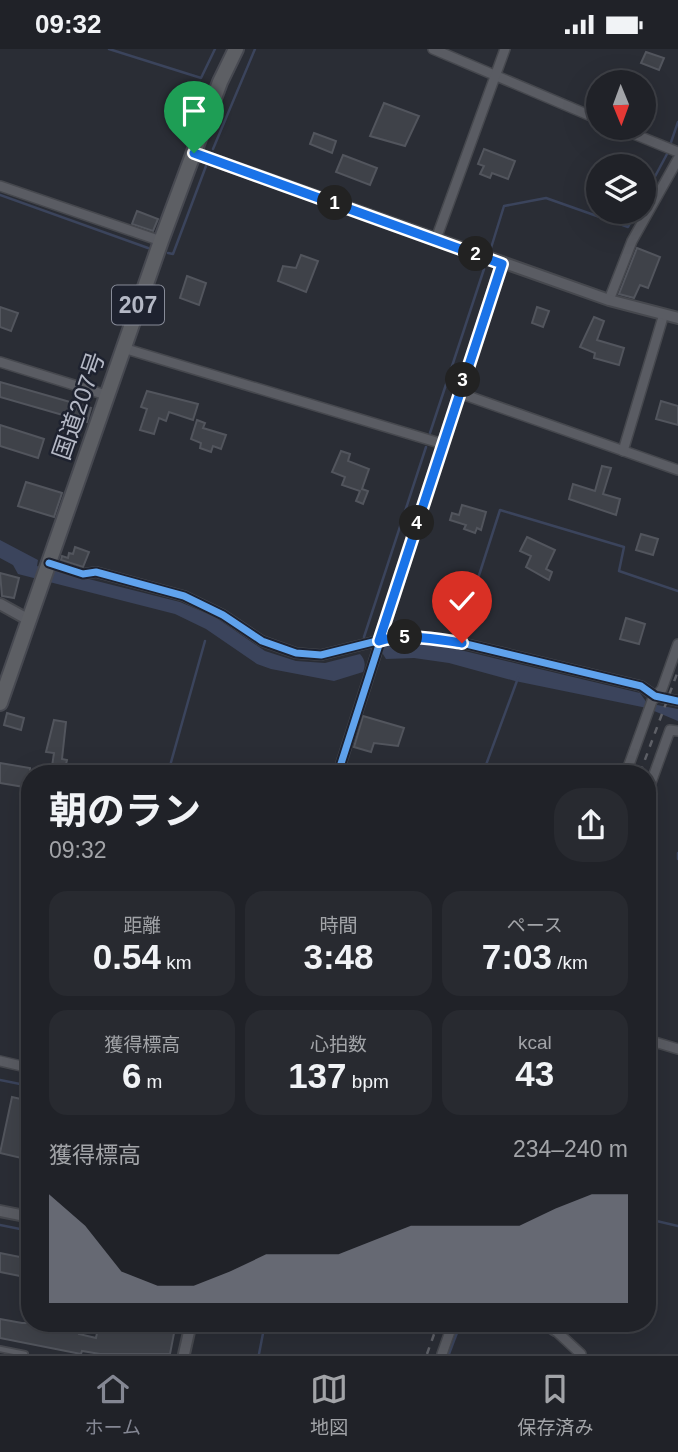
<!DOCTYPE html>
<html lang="ja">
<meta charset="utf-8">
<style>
:root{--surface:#202228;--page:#282a30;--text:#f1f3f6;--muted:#a2a4a8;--line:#3d3f45;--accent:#848793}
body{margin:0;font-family:Helvetica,"Noto Sans JP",sans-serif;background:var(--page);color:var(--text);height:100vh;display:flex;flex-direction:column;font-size:26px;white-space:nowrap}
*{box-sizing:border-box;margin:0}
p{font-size:23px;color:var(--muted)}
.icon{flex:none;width:38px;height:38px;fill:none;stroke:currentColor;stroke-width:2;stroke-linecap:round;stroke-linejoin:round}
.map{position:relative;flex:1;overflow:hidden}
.panel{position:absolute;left:21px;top:716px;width:635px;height:567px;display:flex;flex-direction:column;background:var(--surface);border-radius:28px;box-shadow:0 7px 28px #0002,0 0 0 2px var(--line)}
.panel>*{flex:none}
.needle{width:46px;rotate:179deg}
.buttons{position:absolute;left:586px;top:21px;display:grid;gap:14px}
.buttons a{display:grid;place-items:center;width:70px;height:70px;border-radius:50%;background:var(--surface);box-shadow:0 7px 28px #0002,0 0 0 2px var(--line);font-size:35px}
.pin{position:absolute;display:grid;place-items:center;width:60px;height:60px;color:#fff;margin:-72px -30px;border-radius:50% 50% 50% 0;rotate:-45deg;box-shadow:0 0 7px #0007}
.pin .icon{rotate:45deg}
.km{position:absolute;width:35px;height:35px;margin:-18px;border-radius:50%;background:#222;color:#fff;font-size:19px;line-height:35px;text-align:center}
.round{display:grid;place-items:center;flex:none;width:74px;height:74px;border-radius:28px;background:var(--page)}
.summary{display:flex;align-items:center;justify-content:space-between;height:119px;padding:0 28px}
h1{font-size:38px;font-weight:700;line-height:52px}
.stats{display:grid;grid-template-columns:repeat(3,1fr);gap:10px;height:119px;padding:7px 28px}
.stats div{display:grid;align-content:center;border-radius:18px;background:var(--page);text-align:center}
.stats b{font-size:35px;font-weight:700}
.stats small{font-size:19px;font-weight:400}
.stats p{font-size:19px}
.chart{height:196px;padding:14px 28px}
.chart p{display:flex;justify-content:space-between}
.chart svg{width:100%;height:126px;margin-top:7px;fill:var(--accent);opacity:.7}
.status{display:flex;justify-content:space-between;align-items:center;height:49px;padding:0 35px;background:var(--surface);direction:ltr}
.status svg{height:19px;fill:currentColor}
.dock{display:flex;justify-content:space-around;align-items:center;height:98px;border-top:2px solid var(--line);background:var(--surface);font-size:19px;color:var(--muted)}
.dock a{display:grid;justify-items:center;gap:4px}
.dock .current{color:var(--accent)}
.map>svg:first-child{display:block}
.water{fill:#3b445c}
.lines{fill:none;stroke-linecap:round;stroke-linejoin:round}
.stream{stroke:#3b445c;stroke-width:2.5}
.building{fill:#3f4249;stroke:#52555d;stroke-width:2}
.service-casing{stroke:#46484e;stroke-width:8}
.minor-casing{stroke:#46484e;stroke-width:12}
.tertiary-casing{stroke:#46484e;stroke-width:14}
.trunk-casing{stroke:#474951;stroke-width:18}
.service{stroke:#5a5c63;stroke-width:4.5}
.minor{stroke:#5a5c63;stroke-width:9}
.tertiary{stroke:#5a5c63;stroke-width:10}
.trunk{stroke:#5d5f64;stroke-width:14}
.rail{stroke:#5e6067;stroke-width:2.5;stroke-dasharray:7 7;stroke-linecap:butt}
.cycleway-casing{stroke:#1e222f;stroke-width:11}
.cycleway{stroke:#60a3ed;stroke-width:7}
.route-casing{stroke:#fff;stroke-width:14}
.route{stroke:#1a73e8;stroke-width:9}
.labels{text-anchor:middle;stroke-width:5;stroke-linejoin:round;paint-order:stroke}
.shield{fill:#1e222f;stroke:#878b98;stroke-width:2}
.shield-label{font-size:23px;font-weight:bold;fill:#b4b8c5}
.street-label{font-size:24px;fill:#b4b8c5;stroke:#1e222f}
</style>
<div class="status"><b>09:32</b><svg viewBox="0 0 49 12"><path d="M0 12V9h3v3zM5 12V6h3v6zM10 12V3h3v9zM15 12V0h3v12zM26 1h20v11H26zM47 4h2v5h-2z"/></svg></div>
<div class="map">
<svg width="678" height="1305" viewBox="0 0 678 1305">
<rect width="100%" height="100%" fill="#2a2d35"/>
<g class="water">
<path d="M0,491L38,511L37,517L180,553L215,568L265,602L296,612L325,614L360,605C365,610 366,616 363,623L334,632L271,620L257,615L206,580L175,565L18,525L13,516L0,509Z"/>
<polygon points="414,593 452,599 640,644 647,654 678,660 678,672 647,659 515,632 449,614 414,609 386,610 381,602 389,594"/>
</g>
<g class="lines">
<g class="stream">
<polyline points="109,0 201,29 215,0"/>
<polyline points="213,100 255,0"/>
<polyline points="0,146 148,199"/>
<polyline points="644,148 667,105 678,73"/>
<polyline points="491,199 504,157 546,149 628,178 636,163"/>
<polyline points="168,204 173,205 206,117"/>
<polyline points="430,384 484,220"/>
<polyline points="364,588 426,398"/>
<polyline points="455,601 500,461 624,498 619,522 678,542"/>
<polyline points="168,724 205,592"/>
<polyline points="483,724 518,629"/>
<polyline points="678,804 678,810"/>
<polyline points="0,1031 30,1037"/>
<polyline points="648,1170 678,1177"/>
<polyline points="0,1176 30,1182"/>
<polyline points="259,1305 265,1274"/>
<polyline points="449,1305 458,1281"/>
</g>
</g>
<g class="building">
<polygon points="646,3 664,9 659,21 641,14"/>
<polygon points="384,54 419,67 405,97 370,87"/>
<polygon points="314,84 336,92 332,104 310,95"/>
<polygon points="484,100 515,112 508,130 492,124 490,129 480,125 484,117 478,115"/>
<polygon points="343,106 377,119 370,136 336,123"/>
<polygon points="137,162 158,170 153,182 132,175"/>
<polygon points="637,199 660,208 648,239 640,236 634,249 619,245"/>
<polygon points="301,206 318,212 306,243 278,232 283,217 296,219"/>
<polygon points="187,227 206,234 199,256 180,249"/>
<polygon points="0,258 18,264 11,282 0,278"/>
<polygon points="537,258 549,262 543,278 532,274"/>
<polygon points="594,268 604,272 597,291 624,299 619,316 594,309 595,304 580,298"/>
<polygon points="0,333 91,359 87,373 0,348"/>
<polygon points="147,342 198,355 193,371 169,363 166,372 159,369 154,385 140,381 147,360 141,358"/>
<polygon points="661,352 678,357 678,376 656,370"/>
<polygon points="197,371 205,374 203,379 226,386 221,400 213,397 211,403 200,399 201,394 191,390"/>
<polygon points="0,376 44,390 38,409 0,397"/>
<polygon points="341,402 350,405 348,412 369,420 362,440 368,442 363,455 356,452 360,442 342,436 345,428 332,423"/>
<polygon points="602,417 611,419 603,445 620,450 616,466 569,450 573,435 595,442"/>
<polygon points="26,433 62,444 54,468 18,457"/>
<polygon points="462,456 486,463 481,481 477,479 475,484 464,480 466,476 450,471 452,464 459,466"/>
<polygon points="641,485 658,490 653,506 636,501"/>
<polygon points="527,488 555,501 546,520 552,523 549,531 526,518 531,507 520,502"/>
<polygon points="75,498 89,503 83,518 61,511 62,507 68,509 69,504 73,505"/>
<polygon points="0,524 19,529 14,549 2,547"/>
<polygon points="626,569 645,575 639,595 620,590"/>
<polygon points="7,664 24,669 21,681 4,676"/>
<polygon points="363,667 404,679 398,697 374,694 371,703 354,698"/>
<polygon points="54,671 66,673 62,710 67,711 64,724 51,724 54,704 46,703"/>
<polygon points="0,714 30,719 30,739 0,734"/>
<polygon points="12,1048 30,1052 30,1111 0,1104"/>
<polygon points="0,1204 30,1210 30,1229 0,1223"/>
<polygon points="0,1270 22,1274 81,1274 79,1285 96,1289 99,1274 176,1274 170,1305 100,1305 82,1302 81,1305 0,1289"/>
</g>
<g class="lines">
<defs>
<polyline id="service" points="0,1300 25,1305"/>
<g id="minor">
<polyline points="433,0 598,70"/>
<polyline points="619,79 678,103"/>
<polyline points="0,137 161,192"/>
<polyline points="436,190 505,0"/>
<polyline points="609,251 632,192 678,110"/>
<polyline points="123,299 443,395"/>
<polyline points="0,313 106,346"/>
<polyline points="459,344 678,421"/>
<polyline points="623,402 663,268"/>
<polyline points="49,514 83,525 96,523 184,547 223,566 262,592 296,604 321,606 393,588 420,588 462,594 641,637 655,647 678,652"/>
<polyline points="338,724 501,215"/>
<polyline points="626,724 652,652 662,640 678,595"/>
<polyline points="648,742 670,681 678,682"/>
<polyline points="648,991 678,1000"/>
<polyline points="0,1012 30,1019"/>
<polyline points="463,1274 466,1274"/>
<polyline points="561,1274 555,1281 581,1305"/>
<polyline points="442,1305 453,1274"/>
</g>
<g id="tertiary">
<polyline points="194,104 609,251 678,269"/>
<polyline points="0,555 29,571"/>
<polyline points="0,1162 30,1168"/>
<polyline points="545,1274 555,1281"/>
<polyline points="184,1305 191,1274"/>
</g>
<polyline id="trunk" points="0,654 161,192 220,33 236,0"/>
</defs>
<use href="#service" class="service-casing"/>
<use href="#minor" class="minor-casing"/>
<use href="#tertiary" class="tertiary-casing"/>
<use href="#trunk" class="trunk-casing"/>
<use href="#service" class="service"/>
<use href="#minor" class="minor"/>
<use href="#tertiary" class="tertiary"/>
<use href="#trunk" class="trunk"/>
<g class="rail">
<polyline points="640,724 678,622"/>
<polyline points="427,1305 438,1274"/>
</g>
<defs>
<g id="cycleway">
<polyline points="49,514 83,525 96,523 184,547 223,566 262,592 296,604 321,606 393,588 420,588 462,594 641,637 655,647 678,652"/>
<polyline points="338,724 501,215"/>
</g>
</defs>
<use href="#cycleway" class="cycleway-casing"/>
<use href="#cycleway" class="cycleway"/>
</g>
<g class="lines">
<defs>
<path id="route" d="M194,104L502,215L379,592C406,584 434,590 462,594"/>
</defs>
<use href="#route" class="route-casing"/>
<use href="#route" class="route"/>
</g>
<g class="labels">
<rect class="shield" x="112" y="236.5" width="52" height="39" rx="5"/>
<g class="shield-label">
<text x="138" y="264">207</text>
</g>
<g class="street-label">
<text transform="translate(79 357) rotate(-71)" y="8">国道207号</text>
</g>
</g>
</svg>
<div class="buttons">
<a><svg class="needle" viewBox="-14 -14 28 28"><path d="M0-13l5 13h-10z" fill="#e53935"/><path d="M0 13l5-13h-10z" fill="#a2a4a8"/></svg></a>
<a><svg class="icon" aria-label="layers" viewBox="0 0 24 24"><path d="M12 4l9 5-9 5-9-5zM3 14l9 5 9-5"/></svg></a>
</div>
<div class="pin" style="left:194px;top:104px;background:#1e9e55"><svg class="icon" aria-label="arrive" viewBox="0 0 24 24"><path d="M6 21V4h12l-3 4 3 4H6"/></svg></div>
<div class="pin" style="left:462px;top:594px;background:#d93025"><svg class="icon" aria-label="check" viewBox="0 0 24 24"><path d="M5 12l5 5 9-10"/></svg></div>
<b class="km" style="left:335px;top:154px">1</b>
<b class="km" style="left:476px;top:205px">2</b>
<b class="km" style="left:463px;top:331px">3</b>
<b class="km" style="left:417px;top:474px">4</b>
<b class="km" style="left:405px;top:588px">5</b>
<section class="panel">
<div class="summary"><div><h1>朝のラン</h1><p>09:32</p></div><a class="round"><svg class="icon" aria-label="share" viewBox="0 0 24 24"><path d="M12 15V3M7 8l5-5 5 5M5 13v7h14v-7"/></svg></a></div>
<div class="stats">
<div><p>距離</p><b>0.54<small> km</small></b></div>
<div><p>時間</p><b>3:48</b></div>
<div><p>ペース</p><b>7:03<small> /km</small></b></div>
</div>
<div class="stats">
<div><p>獲得標高</p><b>6<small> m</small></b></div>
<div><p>心拍数</p><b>137<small> bpm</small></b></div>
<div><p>kcal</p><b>43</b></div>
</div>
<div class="chart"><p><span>獲得標高</span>234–240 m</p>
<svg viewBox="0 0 160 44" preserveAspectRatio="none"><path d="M0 44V6L10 17L20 33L30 38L40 38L50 33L60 27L70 27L80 27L90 22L100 17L110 17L120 17L130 17L140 11L150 6L160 6V44z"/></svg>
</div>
</section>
</div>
<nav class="dock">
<a class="current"><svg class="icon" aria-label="home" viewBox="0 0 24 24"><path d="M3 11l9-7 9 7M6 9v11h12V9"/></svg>ホーム</a>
<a><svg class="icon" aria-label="map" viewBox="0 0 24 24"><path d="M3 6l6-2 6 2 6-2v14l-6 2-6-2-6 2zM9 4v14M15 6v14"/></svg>地図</a>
<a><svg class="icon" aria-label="saved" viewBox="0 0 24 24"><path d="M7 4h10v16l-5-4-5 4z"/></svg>保存済み</a>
</nav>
